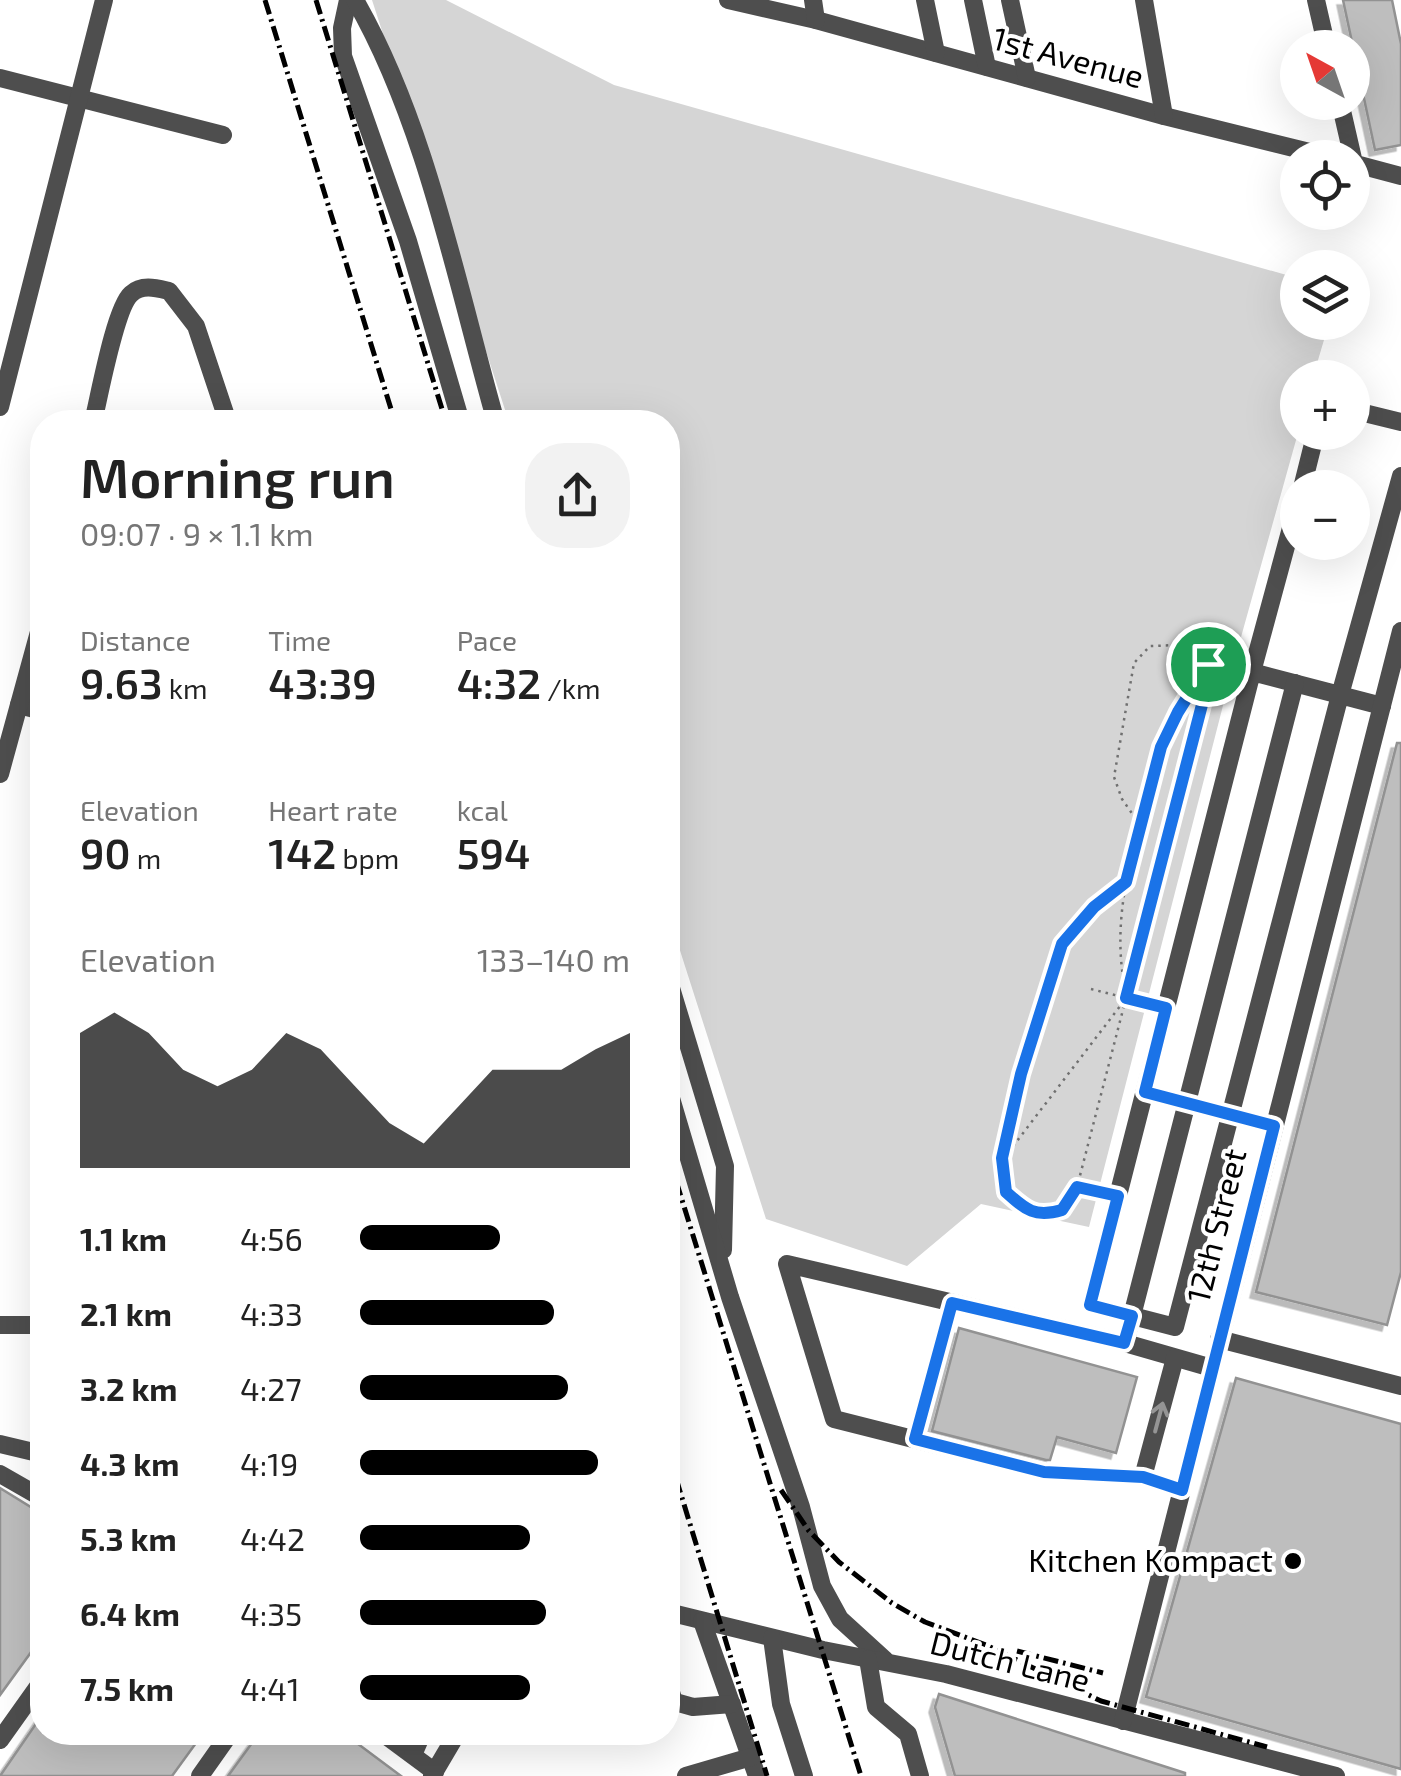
<!DOCTYPE html>
<meta charset="utf-8">
<style>
:root{--surface:#fff;--page:#f2f2f2;--text:#222;--muted:#767676;--accent:#000}
body{margin:0;font-family:"Exo 2",sans-serif;background:var(--page);color:var(--text);height:100vh;display:flex;flex-direction:column;font-size:38px;white-space:nowrap}
*{box-sizing:border-box;margin:0}
p{font-size:32px;color:var(--muted)}
.icon{flex:none;width:55px;height:55px;fill:none;stroke:currentColor;stroke-width:2;stroke-linecap:round;stroke-linejoin:round}
.map{position:relative;flex:1;overflow:hidden}
.drawer{position:absolute;left:30px;top:410px;width:650px;height:1335px;display:flex;flex-direction:column;background:var(--surface);border-radius:40px;box-shadow:0 10px 40px #0002}
.drawer>*{flex:none}
.needle{width:65px;rotate:320deg}
.controls{position:absolute;left:1280px;top:30px;display:grid;gap:20px}
.controls a{display:grid;place-items:center;width:90px;height:90px;border-radius:50%;background:var(--surface);box-shadow:0 10px 40px #0002;font-size:50px}
.pin{position:absolute;display:grid;place-items:center;width:85px;height:85px;color:#fff;margin:-42px;border:5px solid #fff;border-radius:50%;box-shadow:0 2px 10px #0007}
.round{display:grid;place-items:center;flex:none;width:105px;height:105px;border-radius:40px;background:var(--page)}
.overview{display:flex;align-items:center;justify-content:space-between;height:170px;padding:0 50px}
h1{font-size:55px;font-weight:600;line-height:75px}
.metrics{display:grid;grid-template-columns:repeat(3,1fr);gap:15px;height:170px;padding:10px 50px}
.metrics div{display:grid;align-content:center}
.metrics b{font-size:42px;font-weight:600}
.metrics small{font-size:28px;font-weight:400}
.metrics p{font-size:28px}
.chart{height:280px;padding:20px 50px}
.chart p{display:flex;justify-content:space-between}
.chart svg{width:100%;height:180px;margin-top:10px;fill:var(--accent);opacity:.7}
ul{padding:0 50px;list-style:none;font-size:32px}
li{display:grid;grid-template-columns:160px 120px 1fr;align-items:center;height:75px}
li i{height:25px;border-radius:12px;background:var(--accent)}
.map>svg:first-child{display:block}
.green{fill:#d5d5d5}
.building{fill:#bebebe;stroke:#929292;stroke-width:2.5;filter:url(#shadow)}
.lines{fill:none;stroke-linecap:round;stroke-linejoin:round}
.path{stroke:#707070;stroke-width:2.5;stroke-dasharray:2.5 5;stroke-linecap:butt}
.minor{stroke:#4e4e4e;stroke-width:18}
.rail{stroke:#000;stroke-width:5;stroke-dasharray:15 5 2.5 5;stroke-linecap:butt}
.oneway{stroke:#959595}
.route-casing{stroke:#fff;stroke-width:20}
.route{stroke:#1a73e8;stroke-width:12}
.poi-dot{fill:#000;stroke:#fff;stroke-width:4}
.labels{text-anchor:middle;stroke-width:8;stroke-linejoin:round;paint-order:stroke}
.street-label{font-size:32px;fill:#000;stroke:#fff}
.poi-label{font-size:32px;fill:#000;stroke:#fff;text-anchor:end}
</style>
<div class="map">
<svg width="1401" height="1776" viewBox="0 0 1401 1776">
<defs>
<filter id="shadow"><feDropShadow dx="-5.5" dy="5.5" stdDeviation="0" flood-color="#0004"/></filter>
</defs>
<rect width="100%" height="100%" fill="#fff"/>
<polygon class="green" points="372,0 446,0 614,85 1297,278 1298,322 1329,323 1313,377 1298,378 1298,433 1236,655 1089,1227 981,1204 907,1266 766,1219 668,913 668,422 509,422"/>
<g class="building">
<polygon points="1343,0 1392,0 1401,44 1401,145 1375,150"/>
<polygon points="1397,743 1401,743 1401,1272 1387,1325 1256,1292"/>
<polygon points="959,1328 1137,1377 1116,1453 1057,1437 1050,1460 1046,1460 932,1431"/>
<polygon points="1236,1378 1401,1424 1401,1769 1146,1697"/>
<polygon points="0,1488 42,1514 42,1637 0,1695"/>
<polygon points="939,1694 1185,1773 1185,1776 955,1776 935,1707"/>
<polygon points="42,1715 42,1732 204,1732 172,1776 0,1776"/>
<polygon points="260,1732 342,1732 401,1776 228,1776"/>
</g>
<g class="lines">
<g class="path">
<path d="M1179,645L1204,656L1211,670L1076,1191C1050,1226 1036,1218 1006,1193L1002,1158L1021,1074L1062,944L1094,907L1126,882L1140,825L1122,799L1114,777L1134,663L1150,646Z"/>
<polyline points="1212,675 1233,680"/>
<path d="M1141,824C1156,767 1170,710 1208,664"/>
<polyline points="1091,989 1150,1004"/>
<path d="M1126,994C1118,956 1119,922 1126,883"/>
<polyline points="1004,1158 1124,1001"/>
<polyline points="1078,1187 1100,1192"/>
</g>
<g class="minor">
<polyline points="348,0 342,28 343,56 408,241 461,422"/>
<path d="M355,0C426,123 457,285 496,422"/>
<polyline points="728,0 816,20 1164,116 1334,158"/>
<polyline points="813,0 816,20"/>
<polyline points="925,0 936,53"/>
<polyline points="973,0 987,67"/>
<polyline points="1010,0 1027,78"/>
<polyline points="1144,0 1164,116"/>
<polyline points="1316,0 1327,48"/>
<polyline points="0,78 223,135"/>
<polyline points="1340,102 1354,163"/>
<polyline points="1352,163 1401,176"/>
<polyline points="0,407 104,0"/>
<polyline points="1352,410 1401,422"/>
<path d="M93,422C99,398 115,308 131,294C142,284 156,288 169,291L196,326L228,422"/>
<polyline points="1302,488 1316,432"/>
<polyline points="1252,672 1298,502"/>
<polyline points="19,705 42,711"/>
<polyline points="1382,706 1252,672 1090,1305 1175,1327 1340,695 1401,476"/>
<polyline points="0,774 42,621"/>
<polyline points="668,978 725,1166 723,1250"/>
<polyline points="668,1088 730,1297 801,1507 822,1586 840,1619 885,1660"/>
<polyline points="1145,1092 1273,1126"/>
<polyline points="0,1325 42,1325"/>
<polyline points="1219,1339 1401,1386"/>
<polyline points="1125,1343 787,1264 834,1419 1044,1472 1143,1477 1182,1490"/>
<polyline points="1212,1368 1125,1343 1295,683"/>
<polyline points="915,1439 952,1303"/>
<polyline points="0,1444 42,1454"/>
<polyline points="0,1474 42,1498"/>
<polyline points="1143,1477 1175,1358"/>
<polyline points="668,1612 823,1650 946,1674 1336,1776"/>
<polyline points="702,1621 757,1776"/>
<polyline points="772,1638 781,1704 804,1776"/>
<polyline points="868,1659 876,1707 908,1734 920,1776"/>
<polyline points="668,1682 674,1702"/>
<polyline points="668,1700 693,1707 732,1704"/>
<polyline points="1123,1721 1401,631"/>
<polyline points="381,1732 435,1772"/>
<polyline points="0,1740 42,1681"/>
<polyline points="413,1755 423,1732"/>
<polyline points="200,1776 231,1732"/>
<polyline points="432,1776 458,1732"/>
<polyline points="686,1776 751,1757"/>
</g>
<g class="rail">
<polyline points="265,0 395,422"/>
<polyline points="316,0 446,422"/>
<polyline points="668,1155 861,1776"/>
<polyline points="668,1452 767,1776"/>
<polyline points="781,1490 809,1531 839,1562 892,1603 925,1622 986,1645 1101,1701 1267,1747"/>
<polyline points="1017,1651 1103,1673"/>
</g>
</g>
<defs><path id="oneway-shaft" d="M-6 0H5M1.5-3L5.5 0L1.5 3" fill="none" stroke-width="1.6" stroke-linecap="round" stroke-linejoin="round" transform="scale(2.5)"/></defs>
<use class="oneway" href="#oneway-shaft" transform="translate(1159 1417) rotate(-75)"/>
<g class="lines">
<defs>
<path id="route" d="M1208,664L1211,670L1126,998L1166,1008L1145,1092L1274,1126L1182,1490L1143,1477L1044,1472L915,1439L952,1303L1124,1343L1132,1316L1090,1305L1118,1196L1077,1187L1062,1210C1035,1218 1026,1210 1006,1192L1002,1158L1021,1074L1062,944L1094,907L1126,882L1161,747L1178,712Z"/>
</defs>
<use href="#route" class="route-casing"/>
<use href="#route" class="route"/>
</g>
<circle class="poi-dot" cx="1293" cy="1561" r="10"/>
<g class="labels">
<g class="street-label">
<text transform="translate(1068 58) rotate(15)" y="11">1st Avenue</text>
<text transform="translate(1217 1226) rotate(-76)" y="11">12th Street</text>
<text transform="translate(1010 1662) rotate(14)" y="11">Dutch Lane</text>
</g>
<g class="poi-label">
<text x="1273" y="1572">Kitchen Kompact</text>
</g>
</g>
</svg>
<div class="controls">
<a><svg class="needle" viewBox="-14 -14 28 28"><path d="M0-13l5 13h-10z" fill="#e53935"/><path d="M0 13l5-13h-10z" fill="#767676"/></svg></a>
<a><svg class="icon" aria-label="locate" viewBox="0 0 24 24"><circle cx="12" cy="12" r="6"/><path d="M12 2v4M12 18v4M2 12h4M18 12h4"/></svg></a>
<a><svg class="icon" aria-label="layers" viewBox="0 0 24 24"><path d="M12 4l9 5-9 5-9-5zM3 14l9 5 9-5"/></svg></a>
<a>+</a>
<a>−</a>
</div>
<div class="pin" style="left:1208px;top:664px;background:#1e9e55"><svg class="icon" aria-label="arrive" viewBox="0 0 24 24"><path d="M6 21V4h12l-3 4 3 4H6"/></svg></div>
<section class="drawer">
<div class="overview"><div><h1>Morning run</h1><p>09:07 · 9 × 1.1 km</p></div><a class="round"><svg class="icon" aria-label="share" viewBox="0 0 24 24"><path d="M12 15V3M7 8l5-5 5 5M5 13v7h14v-7"/></svg></a></div>
<div class="metrics">
<div><p>Distance</p><b>9.63<small> km</small></b></div>
<div><p>Time</p><b>43:39</b></div>
<div><p>Pace</p><b>4:32<small> /km</small></b></div>
</div>
<div class="metrics">
<div><p>Elevation</p><b>90<small> m</small></b></div>
<div><p>Heart rate</p><b>142<small> bpm</small></b></div>
<div><p>kcal</p><b>594</b></div>
</div>
<div class="chart"><p><span>Elevation</span>133–140 m</p>
<svg viewBox="0 0 160 44" preserveAspectRatio="none"><path d="M0 44V11L10 6L20 11L30 20L40 24L50 20L60 11L70 15L80 24L90 33L100 38L110 29L120 20L130 20L140 20L150 15L160 11V44z"/></svg>
</div>
<ul>
<li><b>1.1 km</b>4:56<i style="width:52%"></i></li>
<li><b>2.1 km</b>4:33<i style="width:72%"></i></li>
<li><b>3.2 km</b>4:27<i style="width:77%"></i></li>
<li><b>4.3 km</b>4:19<i style="width:88%"></i></li>
<li><b>5.3 km</b>4:42<i style="width:63%"></i></li>
<li><b>6.4 km</b>4:35<i style="width:69%"></i></li>
<li><b>7.5 km</b>4:41<i style="width:63%"></i></li>
</ul>
</section>
</div>
